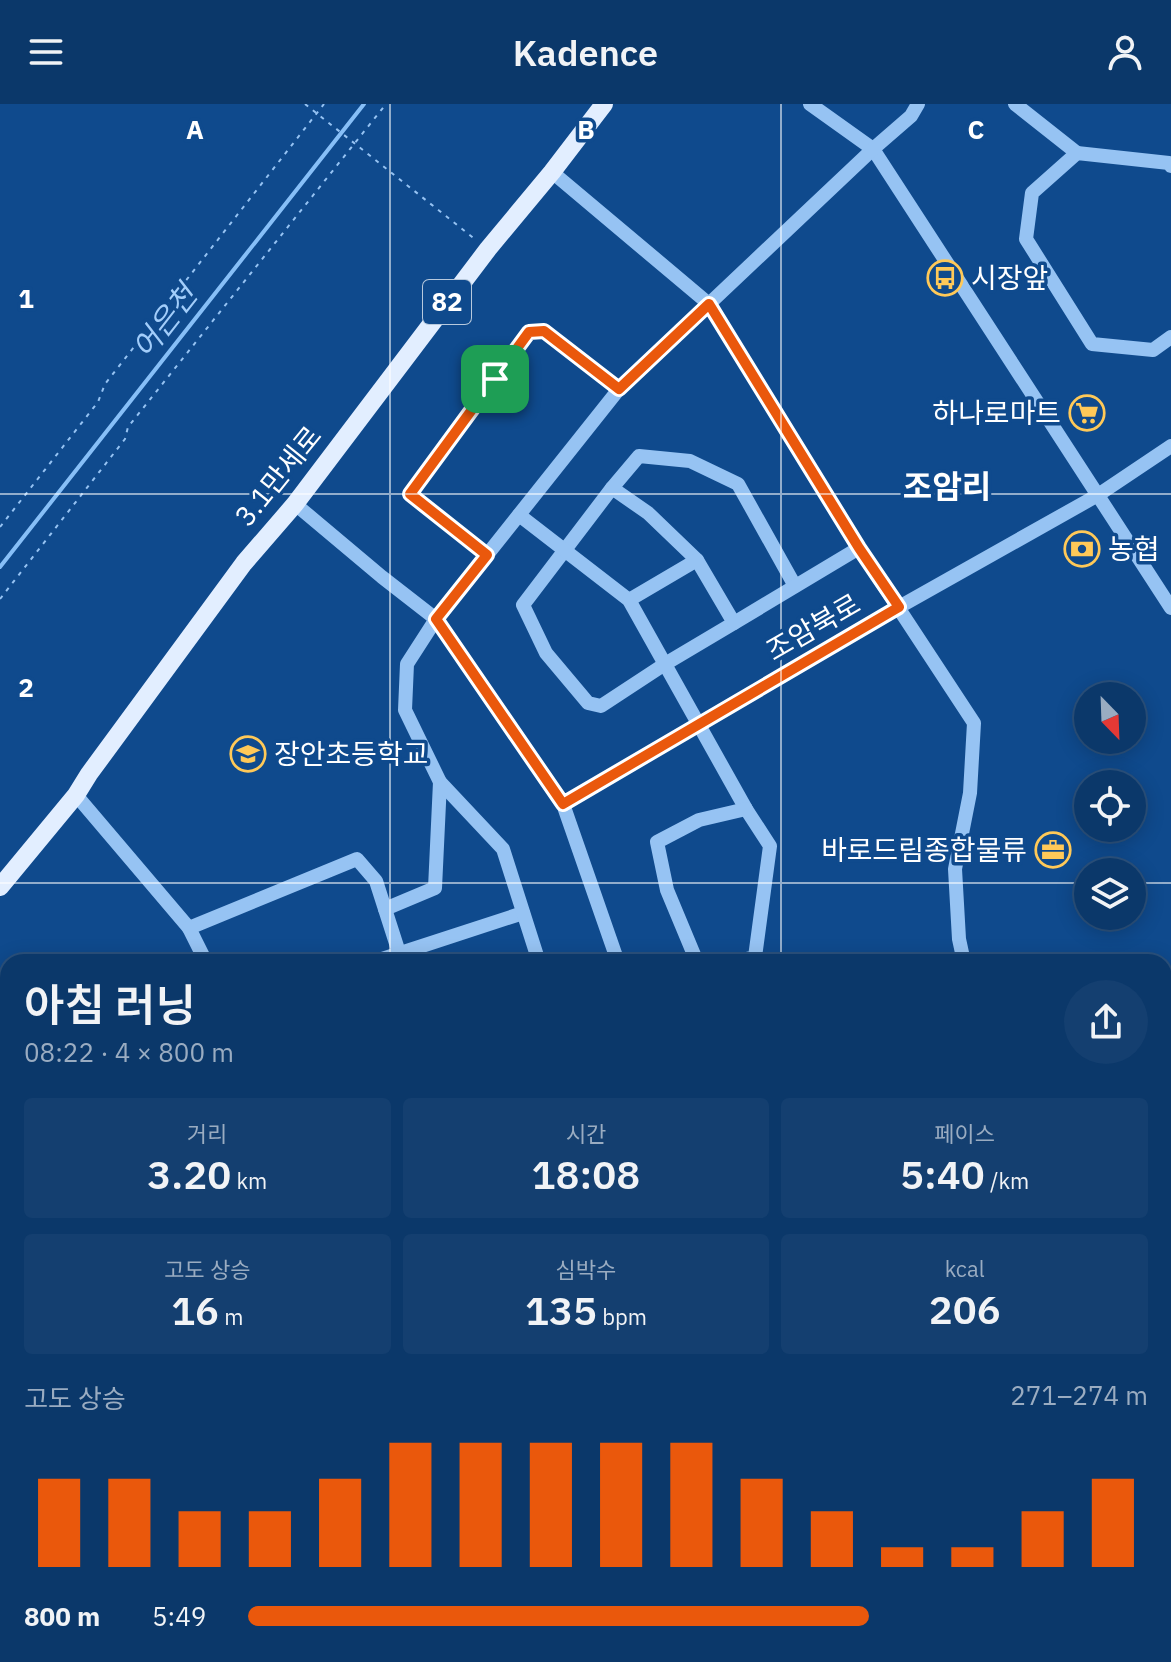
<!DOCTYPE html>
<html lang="ko">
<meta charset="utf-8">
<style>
:root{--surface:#0b386a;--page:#143f70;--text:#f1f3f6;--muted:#9aacc1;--line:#2b527e;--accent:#ea580c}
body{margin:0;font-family:"IBM Plex Sans","Noto Sans KR",sans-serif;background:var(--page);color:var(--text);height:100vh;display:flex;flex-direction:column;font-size:30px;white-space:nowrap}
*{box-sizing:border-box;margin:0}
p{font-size:26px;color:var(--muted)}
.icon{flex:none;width:44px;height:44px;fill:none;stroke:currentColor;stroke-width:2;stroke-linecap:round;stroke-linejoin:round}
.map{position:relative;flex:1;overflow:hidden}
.drawer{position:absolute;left:0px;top:850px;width:1172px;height:708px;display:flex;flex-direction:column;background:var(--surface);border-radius:24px 24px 0 0;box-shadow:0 4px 20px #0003,0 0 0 2px var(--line)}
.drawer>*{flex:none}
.needle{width:52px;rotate:157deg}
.controls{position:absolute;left:1074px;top:578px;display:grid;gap:16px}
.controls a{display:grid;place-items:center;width:72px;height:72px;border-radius:50%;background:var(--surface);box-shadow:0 4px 20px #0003,0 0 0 2px var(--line);font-size:40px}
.pin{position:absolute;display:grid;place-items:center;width:68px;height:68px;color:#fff;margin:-34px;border-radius:16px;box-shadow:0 4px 12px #0006}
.round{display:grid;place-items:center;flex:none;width:84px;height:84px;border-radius:42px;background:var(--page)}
.summary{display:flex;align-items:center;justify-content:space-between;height:136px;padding:0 24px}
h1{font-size:44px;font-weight:600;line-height:60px}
.metrics{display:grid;grid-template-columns:repeat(3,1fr);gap:12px;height:136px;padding:8px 24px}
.metrics div{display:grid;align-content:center;border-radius:8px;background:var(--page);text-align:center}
.metrics b{font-size:40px;font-weight:600}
.metrics small{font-size:22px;font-weight:400}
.metrics p{font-size:22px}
.chart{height:224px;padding:16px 24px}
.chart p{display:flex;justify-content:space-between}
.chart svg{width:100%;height:144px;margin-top:8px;stroke:var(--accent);stroke-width:6}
ul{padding:0 24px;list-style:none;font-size:26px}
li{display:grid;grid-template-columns:128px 96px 1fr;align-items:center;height:60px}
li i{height:20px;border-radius:10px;background:var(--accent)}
header{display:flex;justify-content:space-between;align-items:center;height:104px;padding:0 24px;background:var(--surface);font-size:36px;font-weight:600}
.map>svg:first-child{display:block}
.green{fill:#1d62ab}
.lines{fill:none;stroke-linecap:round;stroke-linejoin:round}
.stream{stroke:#87bff7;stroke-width:4}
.path{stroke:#96c3f3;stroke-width:2;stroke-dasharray:4 6;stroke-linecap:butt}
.minor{stroke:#96c3f3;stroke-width:14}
.major{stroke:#e2eeff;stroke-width:18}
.route-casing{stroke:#fff;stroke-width:16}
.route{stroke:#ea580c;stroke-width:10}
.grid{fill:none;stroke:#fff;stroke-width:2;stroke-opacity:0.55}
.labels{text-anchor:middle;stroke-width:7;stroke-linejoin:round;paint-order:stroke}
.shield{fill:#0f4a8d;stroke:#b7c9dd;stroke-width:2}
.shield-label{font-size:26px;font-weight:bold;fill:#fff}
.poi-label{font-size:28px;fill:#fff;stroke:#0f4a8d;text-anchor:start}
.street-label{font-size:28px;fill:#fff;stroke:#0f4a8d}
.water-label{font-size:30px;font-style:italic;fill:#a2cdfa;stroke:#0f4a8d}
.quarter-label{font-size:32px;font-weight:bold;fill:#fff;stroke:#0f4a8d}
.grid-label{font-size:26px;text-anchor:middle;font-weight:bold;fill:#fff;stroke:#0f4a8d;stroke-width:7;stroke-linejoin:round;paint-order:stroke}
</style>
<header><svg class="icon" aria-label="menu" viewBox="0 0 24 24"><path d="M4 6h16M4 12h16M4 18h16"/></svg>Kadence<svg class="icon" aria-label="person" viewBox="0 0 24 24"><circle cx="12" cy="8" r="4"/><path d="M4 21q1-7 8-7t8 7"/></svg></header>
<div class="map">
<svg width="1171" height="1558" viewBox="0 0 1171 1558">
<rect width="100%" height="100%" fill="#0f4a8d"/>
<polygon class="green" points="1171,1059 1171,1151 1164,1136 1164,1060"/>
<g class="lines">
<polyline class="stream" points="0,463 364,0"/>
<g class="path">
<polyline points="305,0 476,136"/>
<polyline points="0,423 98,298 105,280 324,0"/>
<polyline points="0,495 125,335 128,323 386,0"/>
</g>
<g class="minor">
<polyline points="810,0 873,45 1171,504"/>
<polyline points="1015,0 1077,49"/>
<polyline points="1171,62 1169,59 1077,49 1032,89 1026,135 1092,240 1153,246 1171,233"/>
<polyline points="552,68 709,200 859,444 974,619 970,689 955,765 959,835 964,858"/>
<polygon points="612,384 648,409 697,456 734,519 665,560 601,602 588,599 546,549 523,501"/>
<polyline points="612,384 639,352 690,357 738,380 795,482"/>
<polyline points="295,400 382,473 436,515 563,700 618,858"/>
<polyline points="519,411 629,496 746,705 770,742 755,853 733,858"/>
<polyline points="487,451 410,390 529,228 544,227 619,285"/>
<polyline points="629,496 697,456"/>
<polyline points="734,519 859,444"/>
<polyline points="76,691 189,824"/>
<polyline points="563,700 899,503 1098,391 1171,342"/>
<polyline points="385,805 435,784 440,678"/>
<polyline points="206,858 189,824 357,755 376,777 402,858"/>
<polyline points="373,858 523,809"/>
<polyline points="539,858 503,745 440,678 405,606 407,560 436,515 619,285 873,45 911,12 918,0"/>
<polyline points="697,858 667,786 657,738 699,716 746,705"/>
<polyline points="1164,922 1171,920"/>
<polyline points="1164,940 1171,938"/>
<polyline points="0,1046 8,1041"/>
<polyline points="0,1097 8,1112"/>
<polyline points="1164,1164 1171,1179"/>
<polyline points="0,1283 8,1279"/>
<polyline points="0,1300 8,1296"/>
<polyline points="1164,1307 1171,1295"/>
<polyline points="69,1550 74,1558"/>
<polyline points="248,1550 252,1558"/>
<polyline points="1119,1550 1121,1558"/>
<polyline points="810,1558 823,1550"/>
<polyline points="1043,1558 1052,1550"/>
</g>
<polyline class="major" points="0,783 76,691 89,670 244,459 295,400 488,145 552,68 604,0"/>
</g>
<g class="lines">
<defs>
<polygon id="route" points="709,200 859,444 899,503 563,700 436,515 487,451 410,390 529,228 544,227 619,285"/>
</defs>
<use href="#route" class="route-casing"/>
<use href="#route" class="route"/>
</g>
<path class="grid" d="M390,0V858M781,0V858M0,390H1171M0,779H1088M1132,779H1171M0,1168H8M1164,1168H1171M390,1550V1558M781,1550V1558"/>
<defs>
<symbol id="bus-ring" viewBox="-11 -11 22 22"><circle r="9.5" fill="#0f4a8d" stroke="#ffc958" stroke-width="1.5"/><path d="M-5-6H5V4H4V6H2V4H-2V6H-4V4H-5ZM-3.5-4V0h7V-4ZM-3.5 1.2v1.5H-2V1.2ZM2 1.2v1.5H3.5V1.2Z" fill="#ffc958"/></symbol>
<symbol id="supermarket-ring" viewBox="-11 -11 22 22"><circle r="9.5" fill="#0f4a8d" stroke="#ffc958" stroke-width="1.5"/><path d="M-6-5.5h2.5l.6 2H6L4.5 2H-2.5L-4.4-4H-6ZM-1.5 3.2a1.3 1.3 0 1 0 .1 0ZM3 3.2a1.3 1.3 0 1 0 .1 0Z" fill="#ffc958"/></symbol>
<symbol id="bank-ring" viewBox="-11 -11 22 22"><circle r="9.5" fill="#0f4a8d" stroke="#ffc958" stroke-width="1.5"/><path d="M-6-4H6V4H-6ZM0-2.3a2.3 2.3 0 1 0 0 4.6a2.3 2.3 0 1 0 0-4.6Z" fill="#ffc958"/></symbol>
<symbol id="school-ring" viewBox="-11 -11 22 22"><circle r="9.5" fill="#0f4a8d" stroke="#ffc958" stroke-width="1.5"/><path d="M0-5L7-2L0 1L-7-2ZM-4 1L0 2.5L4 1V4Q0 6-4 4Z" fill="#ffc958"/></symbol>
<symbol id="office-ring" viewBox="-11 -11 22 22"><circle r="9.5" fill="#0f4a8d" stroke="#ffc958" stroke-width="1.5"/><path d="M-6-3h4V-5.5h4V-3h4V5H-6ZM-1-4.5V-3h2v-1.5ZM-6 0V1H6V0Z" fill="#ffc958"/></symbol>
</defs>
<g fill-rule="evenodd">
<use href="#bus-ring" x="925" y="154" width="40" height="40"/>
<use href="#supermarket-ring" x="1067" y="289" width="40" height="40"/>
<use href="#bank-ring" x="1062" y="425" width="40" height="40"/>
<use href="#school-ring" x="228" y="630" width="40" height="40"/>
<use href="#office-ring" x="1033" y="726" width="40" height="40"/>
</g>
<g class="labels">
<rect class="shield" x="423" y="176" width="48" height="44" rx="6"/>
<g class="shield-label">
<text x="447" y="207">82</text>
</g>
<g class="poi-label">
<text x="971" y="184">시장앞</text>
<text x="1061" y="319" text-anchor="end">하나로마트</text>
<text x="1108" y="455">농협</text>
<text x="274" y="660">장안초등학교</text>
<text x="1027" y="756" text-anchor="end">바로드림종합물류</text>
</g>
<g class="street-label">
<text transform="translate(278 372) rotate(-51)" y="10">3.1만세로</text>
<text transform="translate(813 523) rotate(-30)" y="10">조암북로</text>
</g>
<g class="water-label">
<text transform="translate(165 218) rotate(-52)" y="10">어은천</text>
</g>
<g class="quarter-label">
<text x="947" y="394">조암리</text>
</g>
</g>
<g class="grid-label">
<text x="195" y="35">A</text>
<text x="586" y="35">B</text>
<text x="976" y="35">C</text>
<text x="26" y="204">1</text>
<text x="26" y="593">2</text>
</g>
</svg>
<div class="controls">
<a><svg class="needle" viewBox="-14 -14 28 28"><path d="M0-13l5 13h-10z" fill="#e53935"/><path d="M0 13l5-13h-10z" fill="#9aacc1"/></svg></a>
<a><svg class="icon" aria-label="locate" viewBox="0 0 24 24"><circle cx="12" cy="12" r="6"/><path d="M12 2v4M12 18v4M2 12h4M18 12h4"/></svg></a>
<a><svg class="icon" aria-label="layers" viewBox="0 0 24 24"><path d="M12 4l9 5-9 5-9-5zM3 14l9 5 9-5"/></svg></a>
</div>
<div class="pin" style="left:495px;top:275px;background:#1e9e55"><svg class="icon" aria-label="arrive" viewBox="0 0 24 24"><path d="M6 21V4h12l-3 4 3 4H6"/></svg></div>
<section class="drawer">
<div class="summary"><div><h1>아침 러닝</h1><p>08:22 · 4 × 800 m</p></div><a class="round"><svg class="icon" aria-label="share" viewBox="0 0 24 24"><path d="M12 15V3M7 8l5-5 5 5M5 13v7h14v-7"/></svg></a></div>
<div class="metrics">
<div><p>거리</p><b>3.20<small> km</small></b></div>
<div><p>시간</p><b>18:08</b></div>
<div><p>페이스</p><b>5:40<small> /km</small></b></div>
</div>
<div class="metrics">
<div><p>고도 상승</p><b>16<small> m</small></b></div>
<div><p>심박수</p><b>135<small> bpm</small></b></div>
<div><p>kcal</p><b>206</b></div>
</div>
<div class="chart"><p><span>고도 상승</span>271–274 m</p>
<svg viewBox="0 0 160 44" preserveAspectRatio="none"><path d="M5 44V17M15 44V17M25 44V27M35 44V27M45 44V17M55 44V6M65 44V6M75 44V6M85 44V6M95 44V6M105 44V17M115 44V27M125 44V38M135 44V38M145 44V27M155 44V17"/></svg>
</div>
<ul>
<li><b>800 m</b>5:49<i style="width:69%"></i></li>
</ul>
</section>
</div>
